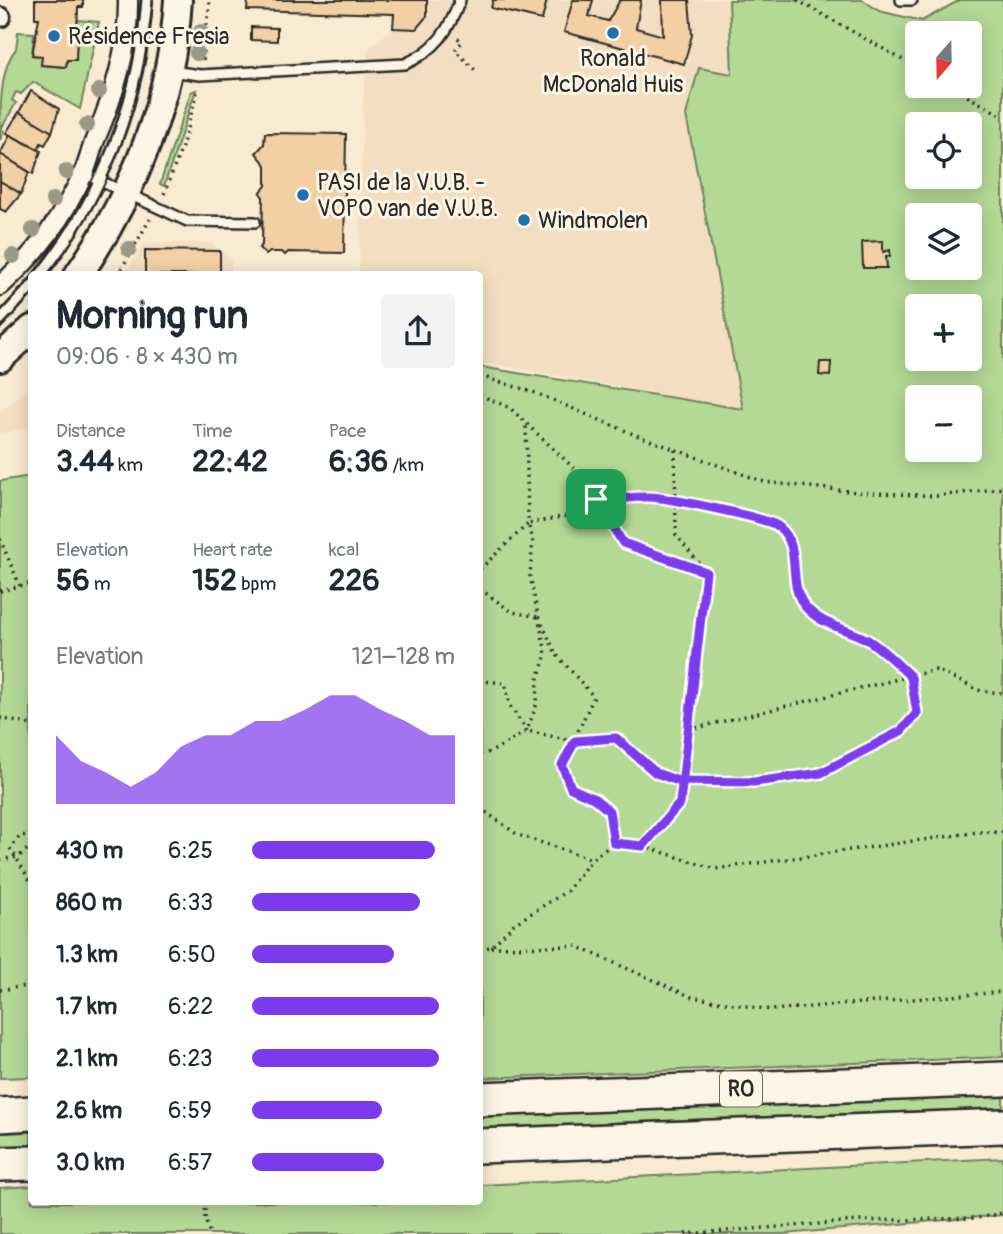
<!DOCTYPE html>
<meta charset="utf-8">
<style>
:root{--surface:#fff;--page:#f2f2f3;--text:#1f2937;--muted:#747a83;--accent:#7c3aed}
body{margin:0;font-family:Pangolin,sans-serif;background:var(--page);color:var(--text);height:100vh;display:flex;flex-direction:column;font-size:26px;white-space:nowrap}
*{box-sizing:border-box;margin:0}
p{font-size:23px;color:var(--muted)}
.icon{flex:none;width:38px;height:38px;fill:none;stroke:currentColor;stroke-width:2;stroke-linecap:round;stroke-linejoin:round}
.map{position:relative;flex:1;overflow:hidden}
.details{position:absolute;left:28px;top:271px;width:455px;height:934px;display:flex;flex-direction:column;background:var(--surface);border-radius:7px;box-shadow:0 4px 18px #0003}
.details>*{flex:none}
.needle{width:46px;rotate:200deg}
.controls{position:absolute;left:905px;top:21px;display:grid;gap:14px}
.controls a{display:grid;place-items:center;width:77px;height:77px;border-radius:7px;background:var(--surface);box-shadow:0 4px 18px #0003;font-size:35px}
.pin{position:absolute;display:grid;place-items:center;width:60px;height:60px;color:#fff;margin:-30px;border-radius:14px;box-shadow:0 4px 10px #0006}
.round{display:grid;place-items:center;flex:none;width:74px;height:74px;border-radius:7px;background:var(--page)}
.headline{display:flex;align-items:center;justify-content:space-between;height:119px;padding:0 28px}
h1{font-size:38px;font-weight:800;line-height:52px}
.figures{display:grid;grid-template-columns:repeat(3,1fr);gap:10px;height:119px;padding:7px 28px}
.figures div{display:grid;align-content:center}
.figures b{font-size:30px;font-weight:800}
.figures small{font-size:19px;font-weight:400}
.figures p{font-size:19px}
.chart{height:196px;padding:14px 28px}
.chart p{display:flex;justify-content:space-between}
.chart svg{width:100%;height:126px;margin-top:7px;fill:var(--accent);opacity:.7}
ul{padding:0 28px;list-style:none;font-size:23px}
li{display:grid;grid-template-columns:112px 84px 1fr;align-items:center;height:52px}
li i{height:18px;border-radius:9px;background:var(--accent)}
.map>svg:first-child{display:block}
.built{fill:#f3dec1}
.green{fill:#b3d995;stroke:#6f8260;stroke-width:2;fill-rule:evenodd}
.building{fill:#f3d0a4;stroke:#2b2b2b;stroke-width:2}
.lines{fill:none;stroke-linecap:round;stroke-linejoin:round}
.lane-casing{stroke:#2b2b2b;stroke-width:14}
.street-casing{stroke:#2b2b2b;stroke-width:23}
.secondary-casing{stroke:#2b2b2b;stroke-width:32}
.highway-casing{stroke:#2b2b2b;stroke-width:38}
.path{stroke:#2b2b2b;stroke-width:3.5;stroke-dasharray:2 5;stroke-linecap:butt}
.lane{stroke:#fcf5e5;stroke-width:9}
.street{stroke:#fcf5e5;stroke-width:18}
.secondary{stroke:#fcf5e5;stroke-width:26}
.highway{stroke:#fcf5e5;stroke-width:33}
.tram{stroke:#2b2b2b;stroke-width:2}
.tree{fill:#9a9985}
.route-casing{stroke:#fff;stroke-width:14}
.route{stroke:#7c3aed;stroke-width:9}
.poi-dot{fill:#1f6fb2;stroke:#fcf5e5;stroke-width:2.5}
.labels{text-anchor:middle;stroke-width:6;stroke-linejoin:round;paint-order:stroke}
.shield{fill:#fcf5e5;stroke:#6a6863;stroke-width:2}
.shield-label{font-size:21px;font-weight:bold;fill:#2b2b2b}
.poi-label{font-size:23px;fill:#2b2b2b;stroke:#fcf5e5;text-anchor:start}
</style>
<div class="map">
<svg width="1003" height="1234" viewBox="0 0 1003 1234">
<rect width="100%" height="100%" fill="#f9ead2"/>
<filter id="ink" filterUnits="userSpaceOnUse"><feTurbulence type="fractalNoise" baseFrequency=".0143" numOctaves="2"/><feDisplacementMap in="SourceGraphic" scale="14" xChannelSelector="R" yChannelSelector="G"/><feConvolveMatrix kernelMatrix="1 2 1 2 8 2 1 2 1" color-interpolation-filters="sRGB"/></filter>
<g filter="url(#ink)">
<g class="built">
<polygon points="427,0 729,0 732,74 686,115 744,409 480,362 480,275 359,275 363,104 368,49 393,28 417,29 427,16"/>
<polygon points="144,243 211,243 231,259 231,275 124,275"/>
<polygon points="31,385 31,427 0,434 0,412"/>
</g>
<g class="green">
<path d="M729,0H863L879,11L922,21L960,0H1003V1057L480,1078V367L743,409L686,115L699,68L732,74ZM917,33H970V86H917ZM917,124H970V177H917ZM917,215H970V268H917ZM917,306H970V359H917ZM917,397H970V450H917Z"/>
<path d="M77,20L99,22L80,109L33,82L21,94L16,92L12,100L16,103L1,129L4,131L0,140C0,111 0,67 16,49L18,32L34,33L32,55L42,56L41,65L66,67L67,60H76Z"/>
<polygon points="196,90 164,186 160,184 191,92"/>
<polygon points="31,476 31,1077 0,1078 0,481"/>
<polygon points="1003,1095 1003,1108 480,1128 480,1115"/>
<polygon points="31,1132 31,1145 0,1146 0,1133"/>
<polygon points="1003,1158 1003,1215 784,1234 0,1234 0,1188 31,1186 32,1202 480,1202 480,1185"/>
</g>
<g class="building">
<polygon points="83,0 83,7 78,7 76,60 67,60 66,67 41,65 42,56 32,55 39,18 35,18 35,0"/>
<polygon points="248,0 427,0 427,16 416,29 393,28 394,14 247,10"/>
<polygon points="493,0 547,0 542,20 491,8"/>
<polygon points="573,0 593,0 589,16 608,21 620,0 641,0 636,28 663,36 662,0 689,0 692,35 684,64 564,32"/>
<polygon points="251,27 277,28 277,41 251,40"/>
<polygon points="31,91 59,109 52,132 19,112"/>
<polygon points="19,112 52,132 45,145 41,143 38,149 6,133"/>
<polygon points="265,133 346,134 344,253 288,252 285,255 282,252 270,252 266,255 259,248 262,245 263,197 260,193 266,186 266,165 256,153 264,144"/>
<polygon points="10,135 41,151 33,174 0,154"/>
<polygon points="0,154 29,172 21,194 0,181"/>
<polygon points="0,181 21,194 6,212 0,209"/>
<polygon points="883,241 883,252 890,250 890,256 886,256 887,268 863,268 862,242"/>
<polygon points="145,250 220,251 220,275 145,275"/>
<polygon points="820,362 831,362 830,376 819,375"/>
</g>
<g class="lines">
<defs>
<g id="lane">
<polyline points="901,0 912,0"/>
<path d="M171,71L200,75L405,64C436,50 449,31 460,0"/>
<polyline points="83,173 187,221 255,222"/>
<path d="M40,275C104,196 138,101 147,0"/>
<polyline points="0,320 32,286"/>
</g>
<g id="street">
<polyline points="0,17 1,17"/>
<path d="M0,286C38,252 64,216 85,170C89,160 91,150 95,140C114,95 129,49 128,0"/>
</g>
<g id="secondary">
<path d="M78,275C134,194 172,99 178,0"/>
<polyline points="0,358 32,329"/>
</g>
<g id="highway">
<polyline points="480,1099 1003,1079"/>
<polyline points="0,1115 32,1113"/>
<polyline points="480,1146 1003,1126"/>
<polyline points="0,1164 32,1163"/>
</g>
</defs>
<use href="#lane" class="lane-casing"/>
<use href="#street" class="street-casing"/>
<use href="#secondary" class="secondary-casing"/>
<use href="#highway" class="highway-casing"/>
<g class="path">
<polyline points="797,0 917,68"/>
<polyline points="458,38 462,42 455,50 475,70"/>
<polyline points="203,60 210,0"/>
<polyline points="949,86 1003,116"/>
<polyline points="164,194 182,147 198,89"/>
<polyline points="118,275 150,219"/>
<polyline points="480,376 536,393 633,434 764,482 856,492 938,496 1003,488"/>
<polyline points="480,395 510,408 581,475 623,543 704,571"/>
<polyline points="675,450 676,535 706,572 687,730 936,670 981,691 1003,693"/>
<polyline points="0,539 20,586"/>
<polyline points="480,569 528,524 526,423"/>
<polyline points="480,589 512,612 539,617"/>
<polyline points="0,591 32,583"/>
<polyline points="542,624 556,654 594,697 562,765 571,788 595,799 609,811 614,843"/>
<polyline points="480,681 505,683 510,706 527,731"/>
<polyline points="0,718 32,725"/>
<polyline points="480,754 491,752 527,731 575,741 616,738 656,773 678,781 753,782 821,773 901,731 917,713 911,677 867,639 828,625 802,602 794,567 795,553 779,527 741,513 650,497 620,501 590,499 571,515 528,524 533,539 530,576 546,654 538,679 537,703 527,731"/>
<polyline points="480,808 518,835 592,859 614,843 643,846 679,802 687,730"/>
<polyline points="32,835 20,836 10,848 32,884"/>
<polyline points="643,846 715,869 979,832 1003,832"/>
<polyline points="0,860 18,857 32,846"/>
<polyline points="491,947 576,946 692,997 771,1010 1003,992"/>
<polyline points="480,948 491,947 514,924 567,891 592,859"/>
<polyline points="0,990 32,985"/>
<polyline points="205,1202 205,1219 210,1234"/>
<polyline points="685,1234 859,1221 978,1218 1003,1213"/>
</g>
<use href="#lane" class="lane"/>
<use href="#street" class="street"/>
<use href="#secondary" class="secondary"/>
<use href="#highway" class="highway"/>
<g class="tram">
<path d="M32,275C94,195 135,102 141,0"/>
<path d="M48,275C109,197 147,99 153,0"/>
<polyline points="0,311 32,276"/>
<polyline points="0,329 32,295"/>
</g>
</g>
<g class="tree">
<circle cx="201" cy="32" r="8"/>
<circle cx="197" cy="53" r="8"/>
<circle cx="99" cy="91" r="8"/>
<circle cx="87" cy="125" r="8"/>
<circle cx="66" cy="172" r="8"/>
<circle cx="53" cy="200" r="8"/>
<circle cx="33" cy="230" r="8"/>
<circle cx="129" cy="249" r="8"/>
<circle cx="13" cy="256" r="8"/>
</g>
</g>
<g class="lines" filter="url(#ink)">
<defs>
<path id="route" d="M596,499L623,543L706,572L680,803L643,846L614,843L609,811L595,799L571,788L562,765L575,741L616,738L656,773L678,781H682L754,782L821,773L901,731L917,713L911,677C897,664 882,648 866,639C845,628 816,624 802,602C788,579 802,546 779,527C769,518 664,497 649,497C630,496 617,501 596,499"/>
</defs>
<use href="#route" class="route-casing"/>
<use href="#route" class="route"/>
</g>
<g class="poi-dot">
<circle cx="613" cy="33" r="7"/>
<circle cx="54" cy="36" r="7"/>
<circle cx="303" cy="195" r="7"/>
<circle cx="524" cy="220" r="7"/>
</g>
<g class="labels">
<rect class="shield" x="720" y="1071.5" width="42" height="35" rx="5"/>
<g class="shield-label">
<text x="741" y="1096">R0</text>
</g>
<g class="poi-label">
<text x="68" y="44">Résidence Fresia</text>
<text x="613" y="66" text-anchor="middle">Ronald<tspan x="613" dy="26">McDonald Huis</tspan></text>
<text x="317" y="190">PASI de la V.U.B. -<tspan x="317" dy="26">VOPO van de V.U.B.</tspan></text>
<text x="538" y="228">Windmolen</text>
</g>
</g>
</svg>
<div class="controls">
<a><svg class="needle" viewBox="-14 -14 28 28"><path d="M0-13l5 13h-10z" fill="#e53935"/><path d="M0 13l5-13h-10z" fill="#747a83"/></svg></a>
<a><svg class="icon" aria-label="locate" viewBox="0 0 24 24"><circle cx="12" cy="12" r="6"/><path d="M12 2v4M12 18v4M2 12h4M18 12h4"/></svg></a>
<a><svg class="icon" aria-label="layers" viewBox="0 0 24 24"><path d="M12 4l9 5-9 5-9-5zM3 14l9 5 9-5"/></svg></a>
<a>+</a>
<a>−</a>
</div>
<div class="pin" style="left:596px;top:499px;background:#1e9e55"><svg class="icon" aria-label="arrive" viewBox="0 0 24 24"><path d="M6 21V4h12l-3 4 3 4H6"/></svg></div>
<section class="details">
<div class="headline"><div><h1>Morning run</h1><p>09:06 · 8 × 430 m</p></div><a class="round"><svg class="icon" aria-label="share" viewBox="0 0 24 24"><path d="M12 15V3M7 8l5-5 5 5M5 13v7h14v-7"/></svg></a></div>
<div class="figures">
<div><p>Distance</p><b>3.44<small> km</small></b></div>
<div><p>Time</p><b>22:42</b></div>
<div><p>Pace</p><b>6:36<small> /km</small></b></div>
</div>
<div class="figures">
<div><p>Elevation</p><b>56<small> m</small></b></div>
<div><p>Heart rate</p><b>152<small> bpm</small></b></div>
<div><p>kcal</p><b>226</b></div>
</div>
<div class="chart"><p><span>Elevation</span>121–128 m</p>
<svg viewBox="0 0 160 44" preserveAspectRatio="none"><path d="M0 44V20L10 29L20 33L30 38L40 33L50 24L60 20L70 20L80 15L90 15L100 11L110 6L120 6L130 11L140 15L150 20L160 20V44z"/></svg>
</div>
<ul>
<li><b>430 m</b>6:25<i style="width:90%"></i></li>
<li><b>860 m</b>6:33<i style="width:83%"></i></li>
<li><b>1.3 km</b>6:50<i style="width:70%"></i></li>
<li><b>1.7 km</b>6:22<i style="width:92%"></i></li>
<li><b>2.1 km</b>6:23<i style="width:92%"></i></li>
<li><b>2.6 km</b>6:59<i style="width:64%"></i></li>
<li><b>3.0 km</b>6:57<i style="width:65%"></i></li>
</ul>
</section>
</div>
